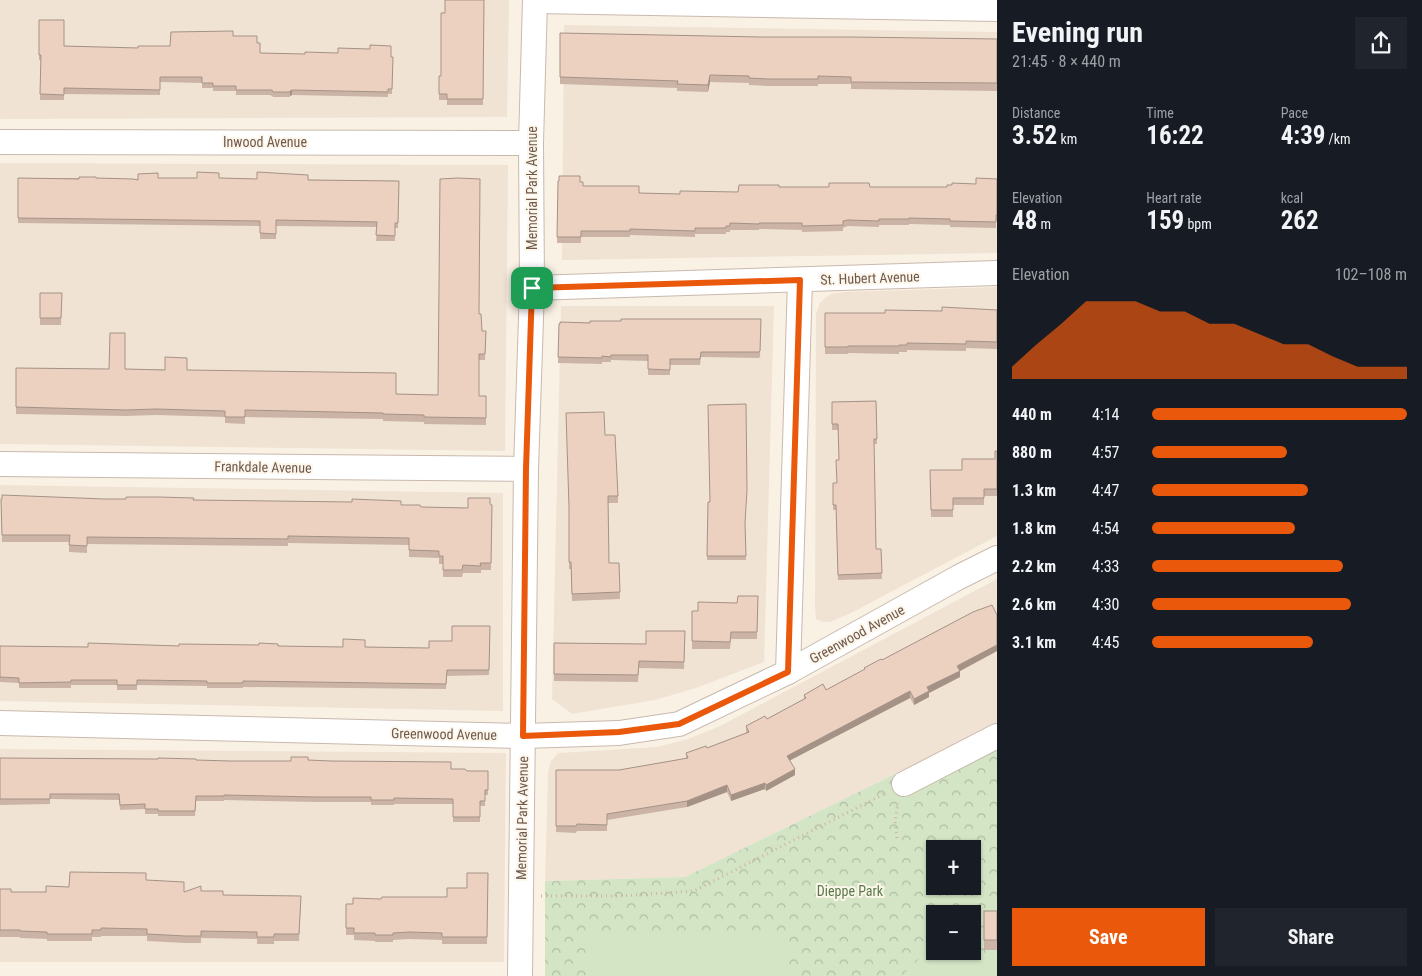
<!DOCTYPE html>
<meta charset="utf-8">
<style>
:root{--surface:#171b24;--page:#20242c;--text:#f1f3f6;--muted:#9ea1a6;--accent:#ea580c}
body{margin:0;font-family:"Roboto Condensed",sans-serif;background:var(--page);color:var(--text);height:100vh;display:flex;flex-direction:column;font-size:19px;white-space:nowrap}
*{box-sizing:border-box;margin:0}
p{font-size:16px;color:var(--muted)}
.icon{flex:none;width:28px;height:28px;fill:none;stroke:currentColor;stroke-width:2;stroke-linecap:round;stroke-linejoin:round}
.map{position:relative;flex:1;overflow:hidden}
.details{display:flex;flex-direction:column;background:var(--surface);width:425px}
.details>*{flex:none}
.fabs{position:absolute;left:926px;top:840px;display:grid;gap:10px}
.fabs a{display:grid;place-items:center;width:55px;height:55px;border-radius:0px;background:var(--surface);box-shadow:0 1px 4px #0004;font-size:25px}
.pin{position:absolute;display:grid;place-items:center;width:42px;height:42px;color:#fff;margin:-21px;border-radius:10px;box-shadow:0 2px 8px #0006}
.round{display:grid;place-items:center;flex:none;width:52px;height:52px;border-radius:0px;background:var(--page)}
.headline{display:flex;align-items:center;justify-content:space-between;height:85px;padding:0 15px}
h1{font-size:28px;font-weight:700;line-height:38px}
.stats{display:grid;grid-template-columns:repeat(3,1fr);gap:8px;height:85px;padding:5px 15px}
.stats div{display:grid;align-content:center}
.stats b{font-size:25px;font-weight:700}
.stats small{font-size:14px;font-weight:400}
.stats p{font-size:14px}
.chart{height:140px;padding:10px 15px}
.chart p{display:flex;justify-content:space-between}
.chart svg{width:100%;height:90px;margin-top:5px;fill:var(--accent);opacity:.7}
.primary-button{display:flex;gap:10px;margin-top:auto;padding:10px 15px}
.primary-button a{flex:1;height:58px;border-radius:0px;background:var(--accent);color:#fff;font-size:20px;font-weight:700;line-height:58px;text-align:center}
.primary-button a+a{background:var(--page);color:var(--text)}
ul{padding:0 15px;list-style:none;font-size:16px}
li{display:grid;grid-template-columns:80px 60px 1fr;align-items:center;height:38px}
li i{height:12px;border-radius:6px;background:var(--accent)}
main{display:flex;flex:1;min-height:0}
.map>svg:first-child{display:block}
.residential{fill:#f0e3d4}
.park{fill:url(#park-crowns);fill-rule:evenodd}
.garden{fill:#d3e5c5}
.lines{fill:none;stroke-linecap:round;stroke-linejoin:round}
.minor-casing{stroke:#c9b9ad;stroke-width:26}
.path{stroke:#d0b4a3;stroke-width:3;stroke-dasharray:1 4;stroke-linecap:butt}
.minor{stroke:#fff;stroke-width:24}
.wall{fill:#cbb4a5}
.shaded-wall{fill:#a59286}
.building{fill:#ecd1c0;stroke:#a59286}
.route-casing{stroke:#fff;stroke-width:10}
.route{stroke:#ea580c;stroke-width:6}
.labels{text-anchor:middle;stroke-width:4;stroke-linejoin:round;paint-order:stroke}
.street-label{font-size:14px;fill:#6f594d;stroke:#fdf6eb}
.park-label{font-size:14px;fill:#587a4a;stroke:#fdf6eb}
</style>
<main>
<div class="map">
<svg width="997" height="976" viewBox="0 0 997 976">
<defs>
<pattern id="park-crowns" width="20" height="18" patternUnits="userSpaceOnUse" patternTransform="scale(1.25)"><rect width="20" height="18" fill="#d3e5c5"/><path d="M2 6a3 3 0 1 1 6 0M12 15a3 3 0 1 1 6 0" fill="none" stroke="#afbda2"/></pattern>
</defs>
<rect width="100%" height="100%" fill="#faf1e5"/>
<g class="residential">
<polygon points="0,0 509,0 507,117 0,119"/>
<polygon points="564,25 997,32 997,253 562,260"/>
<polygon points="0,163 508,165 505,451 0,444"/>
<polygon points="997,287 997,536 851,613 830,622 823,622 816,619 815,606 816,314 820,303 826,297 834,293 846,292"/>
<polygon points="561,306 774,306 764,662 696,688 655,700 572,714 552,699"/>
<polygon points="0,485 503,493 503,711 0,701"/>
<polygon points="997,579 997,724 685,877 545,881 548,772 551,761 558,753 657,747 688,739 720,726"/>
<polygon points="0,749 506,753 504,962 0,962"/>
</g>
<path class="park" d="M997,724V976H545V881L685,877ZM935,849H972V886H935ZM935,914H972V951H935Z"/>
<g class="garden">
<polygon points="587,936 786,937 786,976 587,976"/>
<polygon points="921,957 997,959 997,976 901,976"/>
</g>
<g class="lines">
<defs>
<g id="minor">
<polyline points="535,1 997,9"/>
<polyline points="0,142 531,143"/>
<polyline points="532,288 997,273"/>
<polyline points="0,464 526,469"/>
<polyline points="788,672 800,280"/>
<polyline points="0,723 523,736 619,733 679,724 788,672 959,577 997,558"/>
<polyline points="904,784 997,736"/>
<polyline points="520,976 526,469 532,288 531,143 535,0"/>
</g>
</defs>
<use href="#minor" class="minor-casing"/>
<g class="path">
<polyline points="897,838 895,822 898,803"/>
<polyline points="541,896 619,896 694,891 884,794"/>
</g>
<use href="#minor" class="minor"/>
</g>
<g class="wall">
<polygon points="484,0 483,105 447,105 447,100 439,100 439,76 441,76 445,13"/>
<polygon points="39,20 64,46 138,48 170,46 233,36 257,43 260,53 393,57 392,94 388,94 388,97 292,95 290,96 290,97 273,97 272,96 270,95 236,95 236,91 213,91 213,88 202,88 202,83 160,82 160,95 64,94 64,100 40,100 41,60 39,60"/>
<polygon points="560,33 760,37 997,39 997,91 851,89 851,84 818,84 818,86 768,86 749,85 749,83 710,82 708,92 677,91 677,88 560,84"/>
<polygon points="18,178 96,178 138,180 158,178 219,178 257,179 399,181 398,228 395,228 395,241 376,241 377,227 276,226 276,239 260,239 260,226 18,223"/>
<polygon points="997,179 997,221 996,221 996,228 950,227 950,225 909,224 909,225 879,225 879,227 848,226 843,228 843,231 802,232 802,230 759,229 759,230 730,230 730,232 726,232 726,234 695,234 695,237 630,235 630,237 581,237 581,243 557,243 558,181 580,182 583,186 639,193 680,194 738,192 779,187 947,187 976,184"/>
<polygon points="40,293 62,293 61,325 40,325"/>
<polygon points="997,310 997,349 966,348 966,351 907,350 907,352 899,352 899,354 848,353 848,354 825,354 825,313 885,313"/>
<polygon points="479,314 482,331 486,331 485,360 479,360 479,396 486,396 486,425 424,424 424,422 383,421 383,419 245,417 245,424 225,423 225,417 156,415 126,416 16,414 16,368 187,370 396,394 438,395"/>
<polygon points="761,319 760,357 759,358 701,357 700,365 670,365 670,375 648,375 648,361 611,360 611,362 602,362 602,364 558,363 559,324 621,321"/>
<polygon points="876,401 877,444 874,444 876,549 881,549 882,579 838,580 836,510 833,510 833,483 837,483 839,460 838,430 832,430 832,402"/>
<polygon points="605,435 618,496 618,503 608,503 609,563 619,563 620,599 572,601 571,569 569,569 569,514"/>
<polygon points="997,451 997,496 984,496 984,505 953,505 953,517 931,517 930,470 962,470 995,459"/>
<polygon points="1,499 193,500 401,505 421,507 468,508 492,505 491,570 481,570 481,573 463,573 462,577 443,577 443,564 439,564 439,558 409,557 409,545 288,543 288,546 87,544 87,553 69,552 69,542 2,542"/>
<polygon points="708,502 745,526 746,560 707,560"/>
<polygon points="758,596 757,639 731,639 730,649 692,649 692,611 698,611 737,603"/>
<polygon points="997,615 997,651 960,671 960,677 929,693 929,697 914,705 910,698 790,760 795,775 766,791 765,789 731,801 727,792 687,807 607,820 607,831 577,831 576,833 556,832 556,770 619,770 686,759 686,753 707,748 746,733 746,726 767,719 804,699 804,695 826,690 864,670 864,668"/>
<polygon points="490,626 489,675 447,676 446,689 243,687 243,688 207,688 207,686 137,685 137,690 117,690 117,685 71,685 71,688 19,688 19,683 0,682 0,646 88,647 179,646 429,648 452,641"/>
<polygon points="685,631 684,669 639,668 638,682 554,681 554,643 646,644"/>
<polygon points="0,758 230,761 291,761 308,760 451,769 467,771 488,771 488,795 485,795 485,806 480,806 480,822 453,822 453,804 394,804 394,805 371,805 371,802 316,802 224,800 224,801 196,801 195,816 158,816 158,814 145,814 145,809 120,810 119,800 50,799 50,804 0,805"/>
<polygon points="488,873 487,944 442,944 442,940 409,939 393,940 393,942 375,942 375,941 354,940 354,935 346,935 346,904 353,904 381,899 447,897 467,888"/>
<polygon points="146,880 184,892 201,891 223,895 301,896 299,941 274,941 274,944 257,944 257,939 201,938 201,943 185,943 147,941 147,936 101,936 101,937 92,937 92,941 47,941 47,939 20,938 20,937 0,937 0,889 11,892 46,892 69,887"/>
<rect x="984" y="911" width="13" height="39"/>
</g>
<g class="shaded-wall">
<polygon points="710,75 710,82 708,92 708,85"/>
<polygon points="292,90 292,95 290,96 290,91"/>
<polygon points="997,645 997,651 960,671 960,677 929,693 929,697 914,705 914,699 927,687 957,666"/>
<polygon points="910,691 910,698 787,762 787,756"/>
<polygon points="795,769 795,775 766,791 766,785"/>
<polygon points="765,783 765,789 731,801 731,795"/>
<polygon points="727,785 727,792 687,807 687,801"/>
</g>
<g class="building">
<polygon points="445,0 484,0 483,99 447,99 447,94 439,94 439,76 441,76 441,13 445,13"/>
<polygon points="39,20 64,20 64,46 138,48 138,46 170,46 171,32 233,31 233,36 257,36 257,43 260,43 260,53 305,54 305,52 338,53 338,48 370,49 370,45 391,46 391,57 393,57 392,89 388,89 388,92 292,90 290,91 290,92 273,92 272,90 236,90 236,86 213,86 213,83 202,83 202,77 160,77 160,90 64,88 64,95 40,94 41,55 39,55"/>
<polygon points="560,33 760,37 851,37 997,39 997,83 851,82 851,77 818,76 818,79 768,79 749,78 749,76 710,75 708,85 677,84 678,81 560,77"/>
<polygon points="197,172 219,173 219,178 257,179 257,172 308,175 308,180 399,181 398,223 395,223 395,236 376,235 377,222 276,220 276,234 260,233 260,221 18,218 18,178 79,179 79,177 96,177 96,178 133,179 138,180 138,174 158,173 158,178 197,178"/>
<polygon points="559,176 580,176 580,182 583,182 583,186 639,186 639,193 680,194 680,191 738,192 739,185 779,185 779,187 829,187 829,183 869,183 870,187 947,187 947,185 952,185 952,183 976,184 976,178 997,179 997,215 996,215 996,222 950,221 950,219 909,218 909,219 879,219 879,221 848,220 843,221 843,225 802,226 802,223 759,223 759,224 730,223 730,226 726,226 726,228 695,228 695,231 630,229 630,231 581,231 581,237 557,237 558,181 559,181"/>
<polygon points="458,178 480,179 479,314 481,314 482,331 486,331 485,354 479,354 479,396 486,396 486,418 424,417 424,415 383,414 383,413 245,410 245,417 225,417 225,411 156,409 126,410 16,407 16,368 109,369 110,333 125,333 125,369 165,370 165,357 187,358 187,370 396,373 396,394 438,395 440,179"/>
<polygon points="40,293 62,293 61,318 40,318"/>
<polygon points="942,307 997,310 997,342 966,341 966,344 907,343 907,345 899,345 899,346 848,346 848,347 825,347 825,313 885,313 885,310 942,311"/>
<polygon points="621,319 761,319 760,351 759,352 701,352 700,359 670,359 670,370 648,369 648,355 611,355 611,357 602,356 602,358 558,357 559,324 560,324 560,322 590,323 590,321 621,321"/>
<polygon points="876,401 877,439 874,439 876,549 881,549 882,573 838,575 836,505 833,505 833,483 837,483 836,460 839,460 838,424 832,424 832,402"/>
<polygon points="746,404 747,490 745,523 746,556 707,556 708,502 710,502 708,405"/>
<polygon points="604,412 605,435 615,435 618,496 608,496 609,563 619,563 620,592 572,594 571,562 569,562 569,507 566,413"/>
<polygon points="995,451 997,451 997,489 984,489 984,498 953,498 953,510 931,510 930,470 962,470 962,459 995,459"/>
<polygon points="2,495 105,499 126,499 126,497 159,497 194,498 193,500 352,502 352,499 401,501 401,505 420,505 421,507 468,508 468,498 490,498 490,504 492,505 491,563 480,563 481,566 463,565 462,570 443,570 443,556 439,556 439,551 409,550 409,538 288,536 288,539 87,537 87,546 69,545 70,535 2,535 1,499 2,499"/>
<polygon points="738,596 758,596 757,632 731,632 730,642 692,641 692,611 698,611 698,602 737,603"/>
<polygon points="992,605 997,615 997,645 957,666 960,671 927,687 929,691 914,699 910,691 787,756 795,769 766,785 765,783 731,795 727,785 687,801 607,814 607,825 577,824 576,826 556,826 556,770 619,770 688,758 686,753 706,746 707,748 749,732 746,726 765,716 767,719 806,698 804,695 823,684 826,690 865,669 864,668 881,659 882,660 973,612"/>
<polygon points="452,626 490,626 489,670 447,670 446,684 243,681 243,683 207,683 207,681 137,680 137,685 117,685 117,680 71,680 71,682 19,683 19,678 0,677 0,646 88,647 88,643 179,646 179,644 259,645 259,643 278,644 278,646 343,647 343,639 365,640 365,647 429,648 429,641 452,641"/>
<polygon points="646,631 685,631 684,662 639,661 638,675 554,674 554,643 646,644"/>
<polygon points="291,757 308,757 308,760 331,761 451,762 451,769 465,769 467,771 488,771 488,790 485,790 485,801 480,801 480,817 453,817 453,799 394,798 394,800 371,800 371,797 316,797 224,795 224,796 196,796 195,811 158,811 158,809 145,809 145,804 120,805 119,794 50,794 50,799 0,799 0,758 158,759 158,758 196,759 196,760 230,761 291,761"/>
<polygon points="70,872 146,873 146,880 184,882 184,892 201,886 201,891 223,891 223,895 301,896 299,934 274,934 274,937 257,937 257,932 201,931 201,936 185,936 147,934 147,929 101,928 101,930 92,930 92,934 47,934 47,932 20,931 20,930 0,930 0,889 11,889 11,892 46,892 46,886 69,887"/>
<polygon points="467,873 488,873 487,937 442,937 442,933 409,932 393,933 393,935 375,935 375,933 354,933 354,928 346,928 346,904 353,904 353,898 381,899 382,897 447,897 447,888 467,888"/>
<rect x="984" y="911" width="13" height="29"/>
</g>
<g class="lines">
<defs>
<polygon id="route" points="800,280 788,672 679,724 619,732 523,736 526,469 532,288"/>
</defs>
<use href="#route" class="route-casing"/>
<use href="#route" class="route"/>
</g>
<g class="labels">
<g class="street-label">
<text x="265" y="147">Inwood Avenue</text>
<text transform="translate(532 188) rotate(-90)" y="5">Memorial Park Avenue</text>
<text transform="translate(870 278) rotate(-2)" y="5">St. Hubert Avenue</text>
<text transform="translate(263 467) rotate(1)" y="5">Frankdale Avenue</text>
<text transform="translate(857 634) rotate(-29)" y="5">Greenwood Avenue</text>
<text transform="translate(444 734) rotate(1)" y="5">Greenwood Avenue</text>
<text transform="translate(522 818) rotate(-89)" y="5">Memorial Park Avenue</text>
</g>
<g class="park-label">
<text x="850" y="896">Dieppe Park</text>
</g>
</g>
</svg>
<div class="fabs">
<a>+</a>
<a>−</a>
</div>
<div class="pin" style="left:532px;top:288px;background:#1e9e55"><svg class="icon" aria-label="arrive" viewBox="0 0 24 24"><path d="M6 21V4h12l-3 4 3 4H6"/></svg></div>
</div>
<section class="details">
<div class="headline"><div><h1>Evening run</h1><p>21:45 · 8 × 440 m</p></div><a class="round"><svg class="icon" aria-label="share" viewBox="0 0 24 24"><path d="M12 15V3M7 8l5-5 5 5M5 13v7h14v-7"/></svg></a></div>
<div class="stats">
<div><p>Distance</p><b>3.52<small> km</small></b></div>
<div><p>Time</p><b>16:22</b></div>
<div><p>Pace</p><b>4:39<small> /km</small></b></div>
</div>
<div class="stats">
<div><p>Elevation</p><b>48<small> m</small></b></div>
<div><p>Heart rate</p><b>159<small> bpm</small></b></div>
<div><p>kcal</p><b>262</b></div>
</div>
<div class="chart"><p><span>Elevation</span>102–108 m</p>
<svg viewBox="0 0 160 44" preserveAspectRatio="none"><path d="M0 44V38L10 27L20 17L30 6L40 6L50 6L60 11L70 11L80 17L90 17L100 22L110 27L120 27L130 33L140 38L150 38L160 38V44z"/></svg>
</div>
<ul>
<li><b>440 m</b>4:14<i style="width:100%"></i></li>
<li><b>880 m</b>4:57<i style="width:53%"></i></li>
<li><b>1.3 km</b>4:47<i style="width:61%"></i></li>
<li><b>1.8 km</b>4:54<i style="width:56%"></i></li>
<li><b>2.2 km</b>4:33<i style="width:75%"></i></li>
<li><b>2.6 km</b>4:30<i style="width:78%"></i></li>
<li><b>3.1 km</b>4:45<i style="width:63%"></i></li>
</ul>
<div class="primary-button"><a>Save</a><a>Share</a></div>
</section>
</main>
